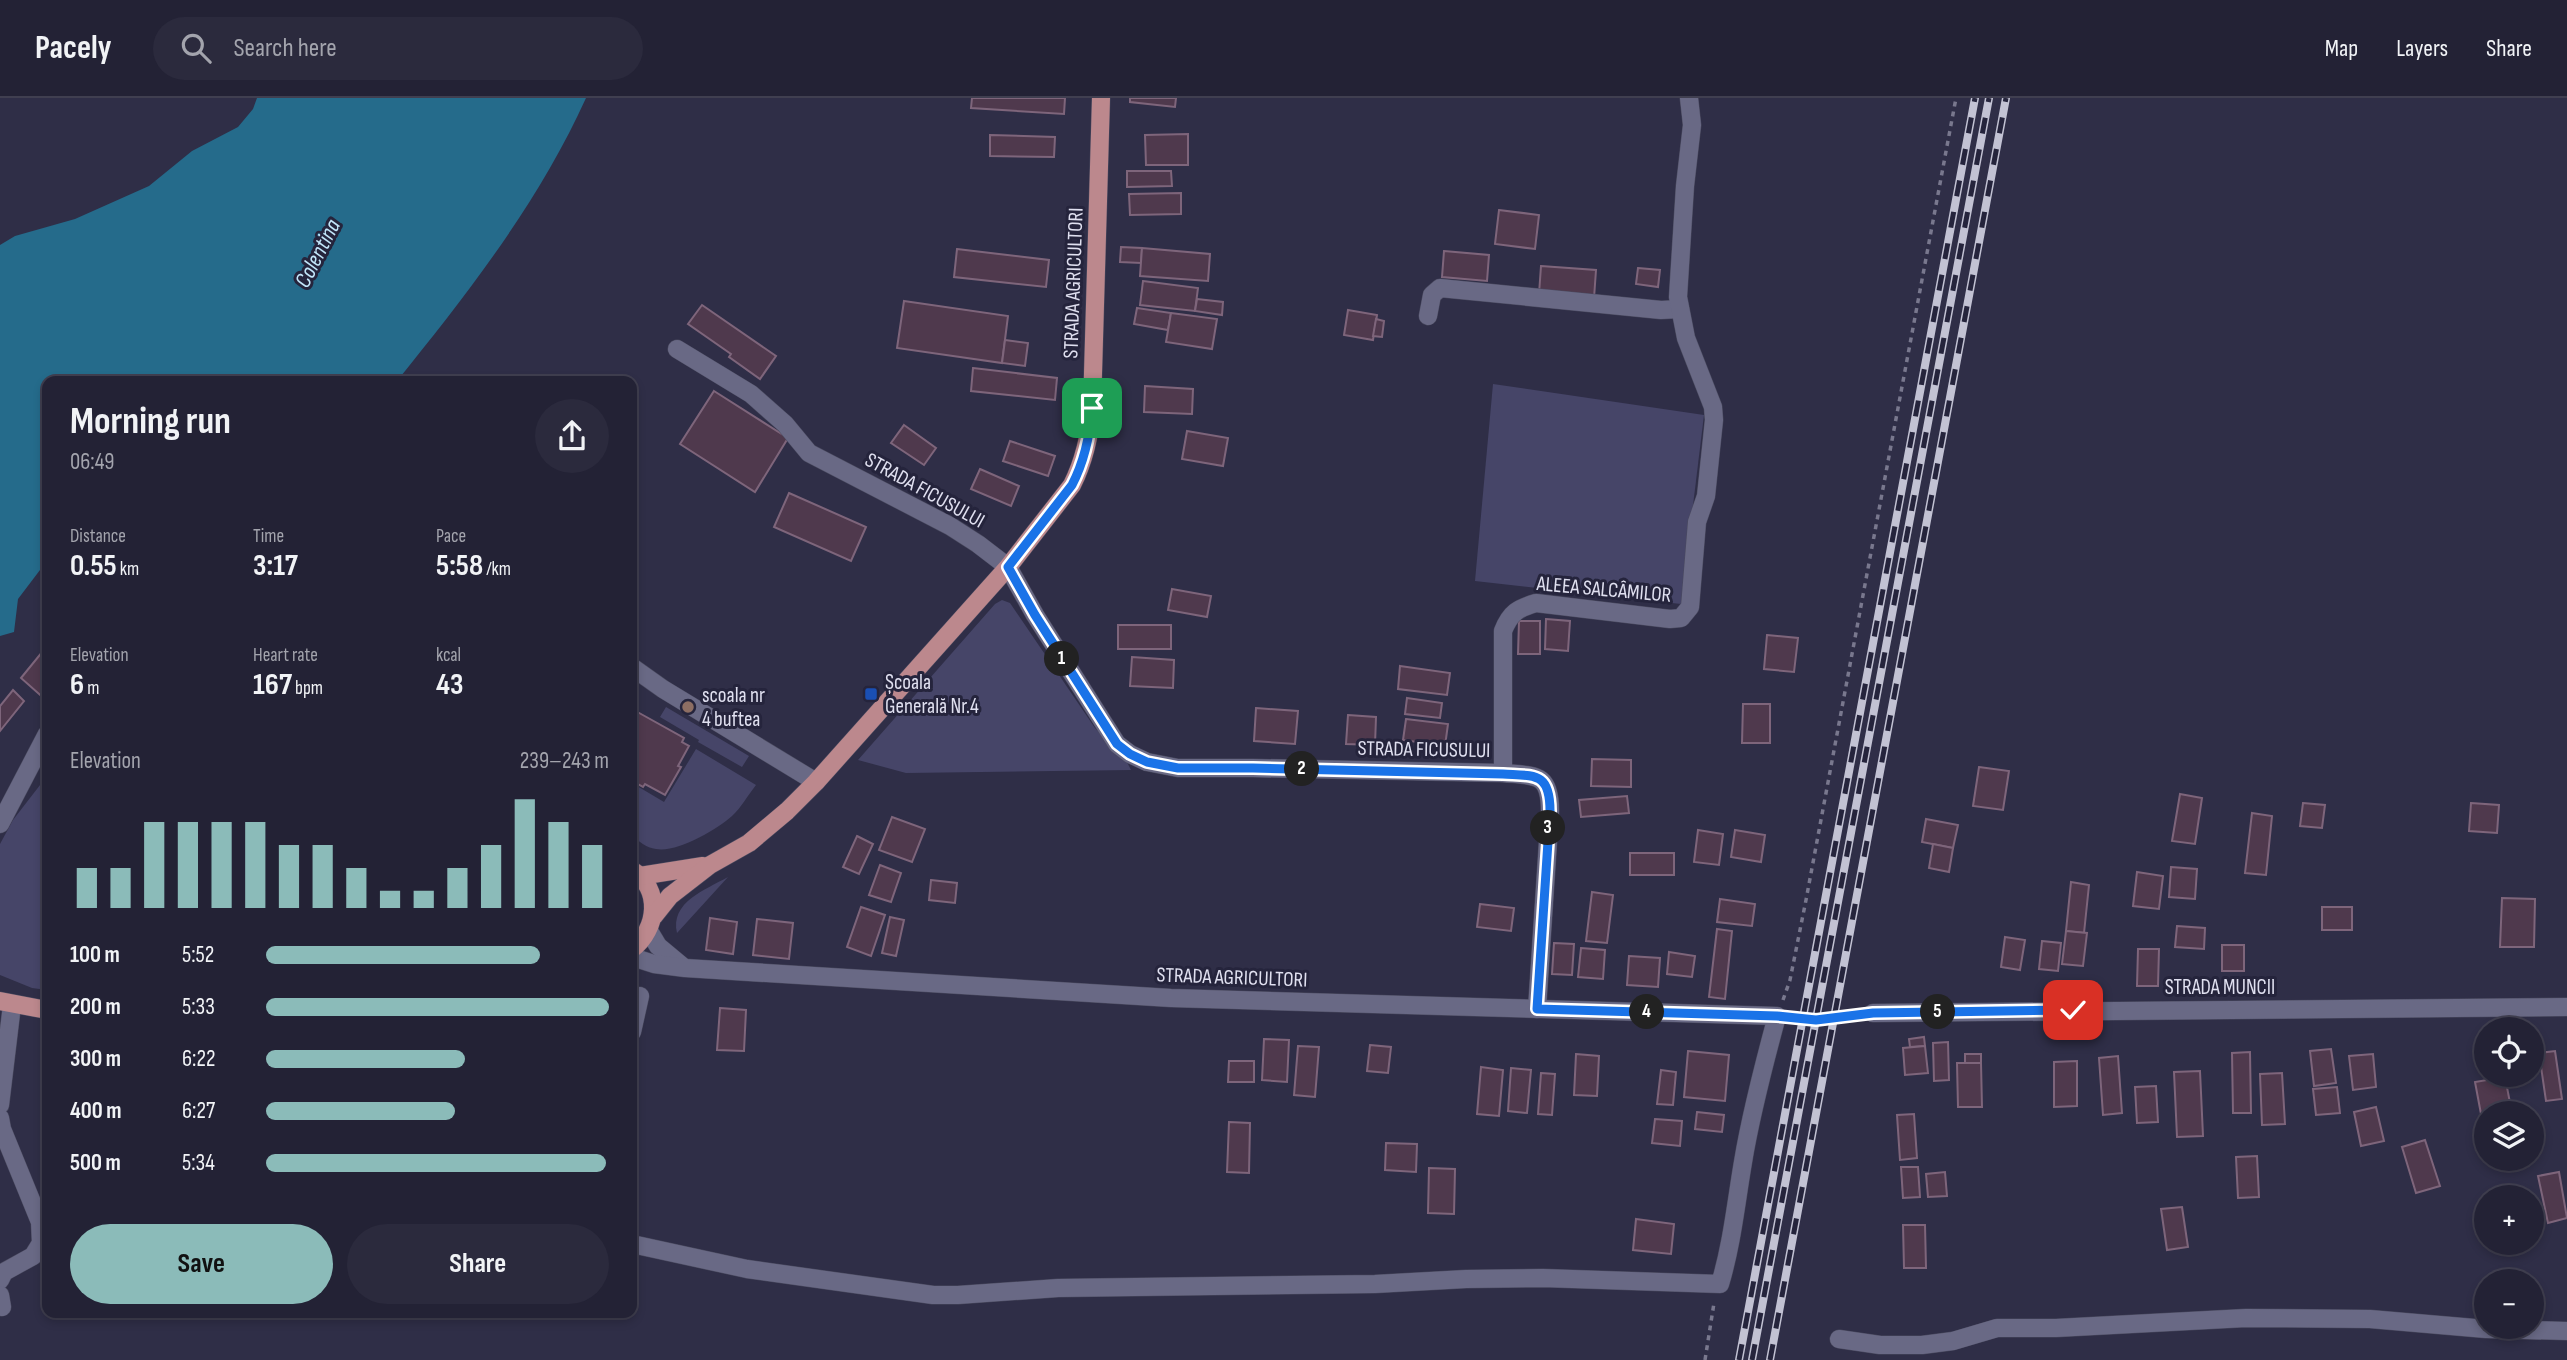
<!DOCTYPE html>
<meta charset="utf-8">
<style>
:root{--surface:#232235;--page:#2b2a3d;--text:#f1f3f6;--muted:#a3a4ad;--line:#403f50;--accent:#8bbbb9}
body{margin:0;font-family:"Sofia Sans Condensed",sans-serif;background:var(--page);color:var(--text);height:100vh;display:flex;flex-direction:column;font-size:26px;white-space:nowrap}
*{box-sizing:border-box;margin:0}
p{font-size:23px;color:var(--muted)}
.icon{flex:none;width:38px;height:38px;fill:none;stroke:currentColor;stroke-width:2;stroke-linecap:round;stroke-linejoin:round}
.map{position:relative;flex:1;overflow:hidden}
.side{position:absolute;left:42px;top:278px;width:595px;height:942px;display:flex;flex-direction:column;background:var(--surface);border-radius:14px;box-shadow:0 4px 10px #0003,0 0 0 2px var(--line)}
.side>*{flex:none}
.buttons{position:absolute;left:2474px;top:919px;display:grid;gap:14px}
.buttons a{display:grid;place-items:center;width:70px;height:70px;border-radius:50%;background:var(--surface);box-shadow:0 4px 10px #0003,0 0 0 2px var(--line);font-size:35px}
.pin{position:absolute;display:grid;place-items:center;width:60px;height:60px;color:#fff;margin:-30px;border-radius:14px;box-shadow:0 4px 10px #0006}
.km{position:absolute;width:35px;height:35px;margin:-18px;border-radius:50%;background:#222;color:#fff;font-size:19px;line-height:35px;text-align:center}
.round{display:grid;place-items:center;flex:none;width:74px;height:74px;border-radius:37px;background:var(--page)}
.head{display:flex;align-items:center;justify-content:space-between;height:119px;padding:0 28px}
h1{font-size:38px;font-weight:700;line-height:52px}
.metrics{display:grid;grid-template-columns:repeat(3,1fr);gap:10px;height:119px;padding:7px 28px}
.metrics div{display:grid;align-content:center}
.metrics b{font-size:30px;font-weight:700}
.metrics small{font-size:19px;font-weight:400}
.metrics p{font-size:19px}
.chart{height:196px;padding:14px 28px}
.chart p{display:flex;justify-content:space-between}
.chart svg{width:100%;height:126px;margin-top:7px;stroke:var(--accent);stroke-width:6}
.cta{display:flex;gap:14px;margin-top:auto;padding:14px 28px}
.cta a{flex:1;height:80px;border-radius:42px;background:var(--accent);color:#111;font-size:28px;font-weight:700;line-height:80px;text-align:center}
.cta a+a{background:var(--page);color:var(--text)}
ul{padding:0 28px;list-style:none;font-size:23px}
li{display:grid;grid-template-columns:112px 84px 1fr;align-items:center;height:52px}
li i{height:18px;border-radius:9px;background:var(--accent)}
header{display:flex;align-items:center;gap:42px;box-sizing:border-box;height:98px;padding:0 35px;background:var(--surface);border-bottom:2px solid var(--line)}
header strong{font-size:33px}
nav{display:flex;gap:38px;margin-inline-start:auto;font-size:24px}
.search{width:490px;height:63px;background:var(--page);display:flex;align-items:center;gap:18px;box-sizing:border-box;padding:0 24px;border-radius:38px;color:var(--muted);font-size:26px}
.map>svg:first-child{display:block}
.green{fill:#464568}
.water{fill:#256b8b}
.building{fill:#4f394d;stroke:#7e657b;stroke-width:2}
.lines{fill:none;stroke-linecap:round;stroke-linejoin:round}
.minor-casing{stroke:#4b4b60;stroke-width:19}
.major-casing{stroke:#4b4b60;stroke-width:19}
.path{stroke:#79788e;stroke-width:3.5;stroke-dasharray:5 5;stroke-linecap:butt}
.minor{stroke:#696985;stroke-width:18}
.major{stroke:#bc888d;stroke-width:18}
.rail-casing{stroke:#c2c2d3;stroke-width:8}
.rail{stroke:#25243c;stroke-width:5;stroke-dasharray:16;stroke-linecap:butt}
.route-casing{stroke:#fff;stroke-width:14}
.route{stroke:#1a73e8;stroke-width:9}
.transit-dot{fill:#1a4fb4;stroke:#25243c;stroke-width:2.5}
.education-dot{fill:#8d6e63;stroke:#25243c;stroke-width:2.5}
.labels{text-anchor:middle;stroke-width:6;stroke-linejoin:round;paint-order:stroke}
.street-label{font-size:21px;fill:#e0e0f0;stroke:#25243c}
.poi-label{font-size:21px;fill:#e0e0f0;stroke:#25243c;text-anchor:start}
.water-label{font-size:23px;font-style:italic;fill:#c2e6fa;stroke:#25243c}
</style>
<header>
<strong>Pacely</strong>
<div class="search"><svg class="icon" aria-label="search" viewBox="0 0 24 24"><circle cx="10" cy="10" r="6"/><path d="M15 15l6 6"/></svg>Search here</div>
<nav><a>Map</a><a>Layers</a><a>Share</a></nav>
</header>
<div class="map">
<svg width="2567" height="1262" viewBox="0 0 2567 1262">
<rect width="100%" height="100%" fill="#2f2e47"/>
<g class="green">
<polygon points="1493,286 1704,317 1681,506 1475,483"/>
<polygon points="1002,502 1010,505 1095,630 1127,664 1131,672 906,675 858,662 995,506"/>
<polygon points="666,609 749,658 742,669 698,644 699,642 660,619"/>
<path d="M696,651L756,687C748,697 741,710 732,718C716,732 677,755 656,751C646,750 639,743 632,738V685L664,704Z"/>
<polygon points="47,678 47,892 32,890 0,877 0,746 13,722"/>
<path d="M728,779L677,835C670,804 705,792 728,779Z"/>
</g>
<path class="water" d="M257,0H586C539,104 468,195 397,283L47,284V467L40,472L18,501L14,534L0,538V147L15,138L75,121L149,88L192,53L238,29L253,11Z"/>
<g class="building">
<polygon points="972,0 1065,0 1064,16 971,10"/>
<polygon points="1130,0 1176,0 1175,9 1130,4"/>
<polygon points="1188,36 1188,67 1146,67 1145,37"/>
<polygon points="990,37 1055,39 1054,59 990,58"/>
<polygon points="1127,73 1171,73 1172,88 1127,89"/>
<polygon points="1181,95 1181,116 1130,117 1129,96"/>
<polygon points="1499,112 1539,117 1535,151 1495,146"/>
<polygon points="1121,149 1142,150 1141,165 1120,164"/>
<polygon points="1142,150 1210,156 1208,183 1140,178"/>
<polygon points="957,151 1049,162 1046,189 954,179"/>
<polygon points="1444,153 1489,157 1487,183 1442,179"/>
<polygon points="1541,168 1596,172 1594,200 1539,196"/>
<polygon points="1638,170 1660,172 1658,189 1636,186"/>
<polygon points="1143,183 1198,190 1195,213 1140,207"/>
<polygon points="1197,201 1223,204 1222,217 1195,213"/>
<polygon points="904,203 1008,218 1002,265 897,250"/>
<polygon points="702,207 776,258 760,281 729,259 731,256 688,226"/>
<polygon points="1137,210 1171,215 1168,232 1134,226"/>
<polygon points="1348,212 1377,217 1373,242 1344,237"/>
<polygon points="1171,215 1217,221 1212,251 1166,244"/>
<polygon points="1376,221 1384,223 1382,239 1373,238"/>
<polygon points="1005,242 1028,245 1025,268 1002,265"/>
<polygon points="973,270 1057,280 1055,302 971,293"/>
<polygon points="1145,288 1193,291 1192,316 1144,314"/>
<polygon points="714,293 788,340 755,394 680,346"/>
<polygon points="904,327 936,350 924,367 891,345"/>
<polygon points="1187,333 1228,340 1223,368 1182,361"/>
<polygon points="1010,343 1055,358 1048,378 1003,363"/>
<polygon points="980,371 1019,388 1011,408 971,391"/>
<polygon points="789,395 866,429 851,463 774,429"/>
<polygon points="1172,491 1211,498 1207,519 1168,512"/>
<polygon points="1546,521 1570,523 1568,553 1545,551"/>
<polygon points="1519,523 1540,523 1540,556 1518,556"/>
<rect x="1118" y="527" width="53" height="24"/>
<polygon points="1767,537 1798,540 1794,574 1764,571"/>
<polygon points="47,548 47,603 21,580"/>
<polygon points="1132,559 1174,562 1173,590 1130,588"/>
<polygon points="1400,568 1450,575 1447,597 1398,591"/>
<polygon points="13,592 24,603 0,633 0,608"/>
<polygon points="1407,600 1442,605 1440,620 1405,616"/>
<polygon points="1743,606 1770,606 1770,645 1742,645"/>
<polygon points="1256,610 1298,613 1295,646 1254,643"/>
<polygon points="632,611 684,640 682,644 689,648 678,668 681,669 665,697 645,686 643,689 632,683"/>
<polygon points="1348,617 1376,619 1375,647 1346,646"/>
<polygon points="1406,621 1448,626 1445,648 1403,642"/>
<polygon points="1592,661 1631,662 1631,689 1591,688"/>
<polygon points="1979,669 2009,673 2003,712 1973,708"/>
<polygon points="2180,696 2202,700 2195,746 2172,743"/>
<polygon points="1627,698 1629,715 1581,719 1579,702"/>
<polygon points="2303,705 2325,707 2322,730 2300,728"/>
<polygon points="2471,705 2499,707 2497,735 2469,733"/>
<polygon points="2252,715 2272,718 2266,777 2245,775"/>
<polygon points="892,719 925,731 912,764 879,752"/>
<polygon points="1926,721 1958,727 1953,750 1922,744"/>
<polygon points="1698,732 1723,736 1719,767 1694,764"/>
<polygon points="1735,732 1765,737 1761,764 1731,759"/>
<polygon points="857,738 873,746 859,776 843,769"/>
<polygon points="1933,746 1953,750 1949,774 1929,770"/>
<rect x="1630" y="755" width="44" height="22"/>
<polygon points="880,767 901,775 891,804 869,797"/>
<polygon points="2171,769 2197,771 2195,801 2169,799"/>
<polygon points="2137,774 2163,778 2159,811 2133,808"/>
<polygon points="931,782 957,785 955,805 929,802"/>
<polygon points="2071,784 2089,787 2084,835 2066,833"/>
<polygon points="1592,794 1613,797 1607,845 1586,843"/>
<polygon points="2502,800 2535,801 2534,849 2500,849"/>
<polygon points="1720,801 1755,806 1752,828 1717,824"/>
<polygon points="1480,806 1514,810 1511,833 1477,829"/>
<polygon points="861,809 885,817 871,858 847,849"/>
<rect x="2322" y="809" width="30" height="23"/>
<polygon points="890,819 904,822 896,858 882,855"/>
<polygon points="710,820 737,824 733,856 706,852"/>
<polygon points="757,821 793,825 789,861 753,857"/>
<polygon points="2177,828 2205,830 2204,851 2175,849"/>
<polygon points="1717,831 1732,833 1725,901 1709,899"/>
<polygon points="2066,833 2087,835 2083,868 2062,866"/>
<polygon points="2005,839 2025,842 2020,872 2001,869"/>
<polygon points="2042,843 2061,845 2058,873 2039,871"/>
<polygon points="1554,845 1574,846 1572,877 1552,876"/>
<rect x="2222" y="847" width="22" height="26"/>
<polygon points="1581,850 1605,852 1603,881 1578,879"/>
<polygon points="2138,851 2159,851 2158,888 2137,888"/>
<polygon points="1669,854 1695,858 1692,879 1667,876"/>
<polygon points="1629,858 1660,860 1658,889 1627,887"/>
<polygon points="720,910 746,912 744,953 717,952"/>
<polygon points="1924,939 1925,948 1910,949 1909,941"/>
<polygon points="1264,941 1289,942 1287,984 1262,982"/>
<polygon points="1948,944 1949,982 1934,983 1933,945"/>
<polygon points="1370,947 1391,949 1388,975 1367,973"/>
<polygon points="1298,948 1319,949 1315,999 1294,997"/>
<polygon points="1925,948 1928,975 1905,977 1903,950"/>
<polygon points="2331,951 2336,985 2314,988 2310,953"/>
<polygon points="1688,953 1729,957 1725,1003 1684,999"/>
<polygon points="2555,953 2562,1001 2546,1003 2539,955"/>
<polygon points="2250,954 2251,1015 2233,1015 2232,955"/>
<polygon points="1576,956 1599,958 1597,998 1574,997"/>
<rect x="1965" y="956" width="16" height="9"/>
<polygon points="2373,956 2376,989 2353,992 2349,958"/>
<polygon points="2118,958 2122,1015 2103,1017 2099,960"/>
<polygon points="1229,963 1254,963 1254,984 1228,984"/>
<polygon points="2077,963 2077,1008 2054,1009 2054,964"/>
<polygon points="1957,965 1981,965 1982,1009 1958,1009"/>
<polygon points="1481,969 1503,972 1499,1018 1477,1016"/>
<polygon points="1511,970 1531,972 1527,1015 1508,1013"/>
<polygon points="1661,972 1676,974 1673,1007 1657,1006"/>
<polygon points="2200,973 2203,1038 2177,1039 2174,974"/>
<polygon points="1541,975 1555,976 1552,1017 1538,1016"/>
<polygon points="2282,975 2285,1026 2262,1027 2260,976"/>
<polygon points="2505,979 2511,1010 2481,1016 2475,984"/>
<polygon points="2156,988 2158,1024 2137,1025 2135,989"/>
<polygon points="2337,989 2340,1015 2316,1017 2313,991"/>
<polygon points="2376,1009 2384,1043 2361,1048 2354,1014"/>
<polygon points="1697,1014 1724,1017 1722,1034 1695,1031"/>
<polygon points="1914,1016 1917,1060 1900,1062 1897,1017"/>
<polygon points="1655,1021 1682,1023 1680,1048 1652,1045"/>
<polygon points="1229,1024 1250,1025 1249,1075 1227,1074"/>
<polygon points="2425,1042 2440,1088 2416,1095 2402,1049"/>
<polygon points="1386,1045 1417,1046 1416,1074 1385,1072"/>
<polygon points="2257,1058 2259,1099 2238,1100 2236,1059"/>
<polygon points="1901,1069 1918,1069 1920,1099 1903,1100"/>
<polygon points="1429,1070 1455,1071 1454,1116 1428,1115"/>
<polygon points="1945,1074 1947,1098 1928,1099 1926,1076"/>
<polygon points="2559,1074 2567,1120 2548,1125 2538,1078"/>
<polygon points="2182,1109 2188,1149 2167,1152 2161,1111"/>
<polygon points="1636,1121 1674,1126 1671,1156 1633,1152"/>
<polygon points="1903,1127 1925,1127 1926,1170 1904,1170"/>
</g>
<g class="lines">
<defs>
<g id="minor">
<polyline points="1428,218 1432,197 1440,190 1661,212 1680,211"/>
<path d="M677,251L751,296L785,326L809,355L950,428L978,446L1008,469L1035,517L1117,646L1130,656L1147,664L1178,670H1253L1503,675C1535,678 1550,674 1550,713L1537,911"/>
<polyline points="632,569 663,591 816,684"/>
<path d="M1503,675V533C1510,515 1518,510 1536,505L1670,521L1681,520L1690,509L1697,424L1706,398L1714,322L1713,309L1686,240L1678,199L1685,88L1692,27L1689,0"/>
<polyline points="0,726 47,636"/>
<polyline points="649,833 658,848 682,868"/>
<path d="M632,859L654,866L685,870L1171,900L1777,918C1764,966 1751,1015 1743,1064C1736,1105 1732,1146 1720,1186L1543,1180L1466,1181L1375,1186L1058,1190L958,1197H933L747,1171L632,1146"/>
<polyline points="1873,915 2567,909"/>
<polyline points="632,934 640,898"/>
<polyline points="0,1007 12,907"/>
<polyline points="0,1020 2,1031 40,1124 41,1145 33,1158 4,1174 0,1182"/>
<polyline points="0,1197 2,1209"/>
<polyline points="1839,1241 1880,1247 1922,1247 1953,1243 1997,1230 2056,1230 2246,1220 2370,1221 2486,1231 2567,1233"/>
</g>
<g id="major">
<path d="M632,772C662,791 658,831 632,851"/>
<polyline points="640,778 703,768"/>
<path d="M654,818L670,798L710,767L749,745L787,713L816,684L1008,469L1072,387C1084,363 1090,337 1092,310L1101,0"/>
<polyline points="0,903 47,912"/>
</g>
</defs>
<use href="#minor" class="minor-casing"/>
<use href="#major" class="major-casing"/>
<g class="path">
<polyline points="1783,902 1790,882 1806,802 1956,0"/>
<polyline points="1792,920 1816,922 1858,917"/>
<polyline points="1705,1262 1714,1205"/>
</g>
<use href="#minor" class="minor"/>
<use href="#major" class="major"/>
<defs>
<g id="rail">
<polyline points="1739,1262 1975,0"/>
<polyline points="1752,1262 1989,0"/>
<polyline points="1770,1262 2006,0"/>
</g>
</defs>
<use href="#rail" class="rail-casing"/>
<use href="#rail" class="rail"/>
</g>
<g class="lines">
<defs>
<path id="route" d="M1092,310C1090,337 1085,362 1072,387L1008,469L1035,517L1117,646L1130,656L1147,664L1178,670H1253L1503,676C1535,678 1550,674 1550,713L1537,911L1777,918L1816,922L1873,915L2073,912"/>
</defs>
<use href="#route" class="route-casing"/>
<use href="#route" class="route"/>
</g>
<rect class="transit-dot" x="864" y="589" width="14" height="14" rx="3.5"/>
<circle class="education-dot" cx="688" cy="609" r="7"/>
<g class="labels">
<g class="street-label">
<text transform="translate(1073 185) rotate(-88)" y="7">STRADA AGRICULTORI</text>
<text transform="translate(925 392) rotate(29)" y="7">STRADA FICUSULUI</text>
<text transform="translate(1604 491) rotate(5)" y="7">ALEEA SALCÂMILOR</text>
<text transform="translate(1424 651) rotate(1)" y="7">STRADA FICUSULUI</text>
<text transform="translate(1232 879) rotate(2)" y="7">STRADA AGRICULTORI</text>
<text x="2220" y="896">STRADA MUNCII</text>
</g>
<g class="poi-label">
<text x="885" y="591">Școala<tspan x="885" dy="24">Generală Nr.4</tspan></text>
<text x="702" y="604">scoala nr<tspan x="702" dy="24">4 buftea</tspan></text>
</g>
<g class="water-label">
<text transform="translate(317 155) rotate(-63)" y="8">Colentina</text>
</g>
</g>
</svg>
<div class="buttons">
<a><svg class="icon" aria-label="locate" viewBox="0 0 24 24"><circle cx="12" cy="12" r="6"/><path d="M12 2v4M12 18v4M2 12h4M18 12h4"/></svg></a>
<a><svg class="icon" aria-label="layers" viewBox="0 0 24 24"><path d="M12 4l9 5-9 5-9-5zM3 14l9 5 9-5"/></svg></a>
<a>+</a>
<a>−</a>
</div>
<div class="pin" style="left:1092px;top:310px;background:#1e9e55"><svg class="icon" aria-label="arrive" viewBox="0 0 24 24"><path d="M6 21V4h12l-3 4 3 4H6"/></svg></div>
<div class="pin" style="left:2073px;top:912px;background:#d93025"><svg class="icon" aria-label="check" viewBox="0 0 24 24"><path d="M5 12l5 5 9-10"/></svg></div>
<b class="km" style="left:1062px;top:561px">1</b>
<b class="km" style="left:1302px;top:671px">2</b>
<b class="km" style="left:1548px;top:730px">3</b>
<b class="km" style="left:1647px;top:914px">4</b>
<b class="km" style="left:1938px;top:914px">5</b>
<section class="side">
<div class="head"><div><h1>Morning run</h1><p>06:49</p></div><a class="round"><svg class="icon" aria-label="share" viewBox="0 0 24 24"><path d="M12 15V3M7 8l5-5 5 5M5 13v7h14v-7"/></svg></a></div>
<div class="metrics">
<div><p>Distance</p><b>0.55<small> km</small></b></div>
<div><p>Time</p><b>3:17</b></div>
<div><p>Pace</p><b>5:58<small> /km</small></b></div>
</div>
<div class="metrics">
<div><p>Elevation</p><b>6<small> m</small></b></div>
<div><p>Heart rate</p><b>167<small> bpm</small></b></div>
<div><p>kcal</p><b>43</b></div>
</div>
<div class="chart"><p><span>Elevation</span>239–243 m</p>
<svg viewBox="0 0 160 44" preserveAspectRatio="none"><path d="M5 44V30M15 44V30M25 44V14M35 44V14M45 44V14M55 44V14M65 44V22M75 44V22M85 44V30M95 44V38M105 44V38M115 44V30M125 44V22M135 44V6M145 44V14M155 44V22"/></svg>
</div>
<ul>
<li><b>100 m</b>5:52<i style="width:80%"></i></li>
<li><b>200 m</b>5:33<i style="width:100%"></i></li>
<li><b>300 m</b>6:22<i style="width:58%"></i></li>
<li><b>400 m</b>6:27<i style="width:55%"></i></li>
<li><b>500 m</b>5:34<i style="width:99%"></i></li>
</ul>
<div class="cta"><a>Save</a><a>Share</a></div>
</section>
</div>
